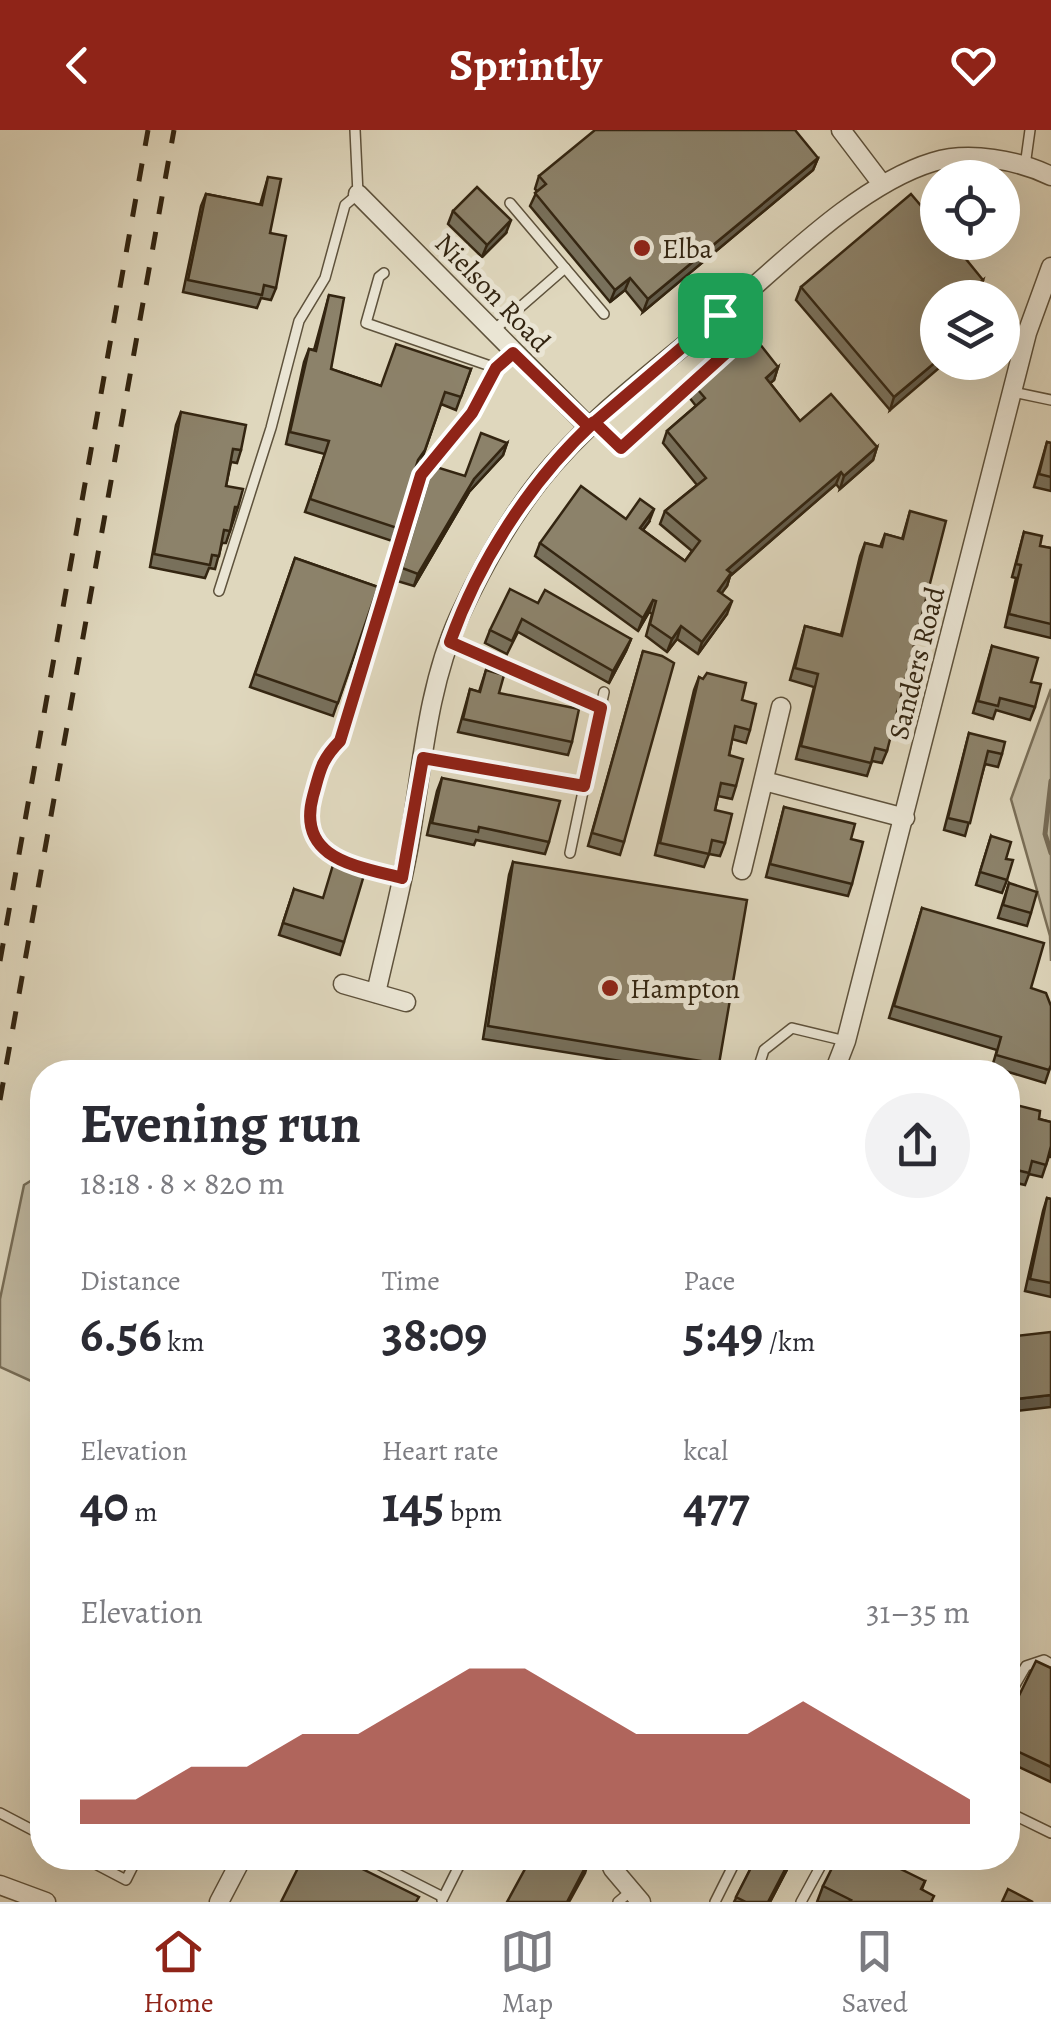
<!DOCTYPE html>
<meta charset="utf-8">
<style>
:root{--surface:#fff;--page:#f2f2f3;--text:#2b2b33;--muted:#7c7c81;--line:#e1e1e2;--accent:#8f2418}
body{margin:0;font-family:Alegreya,serif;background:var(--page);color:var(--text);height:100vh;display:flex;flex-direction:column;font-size:38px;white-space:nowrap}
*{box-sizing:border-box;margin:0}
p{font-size:32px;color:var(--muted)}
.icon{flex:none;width:55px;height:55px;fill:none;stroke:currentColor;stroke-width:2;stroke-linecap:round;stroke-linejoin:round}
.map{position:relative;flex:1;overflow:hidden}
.sheet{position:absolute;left:30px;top:930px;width:990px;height:810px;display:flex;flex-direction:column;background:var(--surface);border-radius:40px;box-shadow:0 10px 40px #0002}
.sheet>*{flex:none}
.fabs{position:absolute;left:920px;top:30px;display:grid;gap:20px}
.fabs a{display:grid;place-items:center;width:100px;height:100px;border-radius:50%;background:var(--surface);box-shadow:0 10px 40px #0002;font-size:50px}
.pin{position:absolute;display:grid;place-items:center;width:85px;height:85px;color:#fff;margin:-42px;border-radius:20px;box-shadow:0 5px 15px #0006}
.round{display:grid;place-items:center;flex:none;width:105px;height:105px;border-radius:52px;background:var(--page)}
.overview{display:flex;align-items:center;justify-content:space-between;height:170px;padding:0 50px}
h1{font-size:55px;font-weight:600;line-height:75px}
.figures{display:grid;grid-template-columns:repeat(3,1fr);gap:15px;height:170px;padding:10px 50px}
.figures div{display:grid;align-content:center}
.figures b{font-size:50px;font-weight:600}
.figures small{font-size:28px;font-weight:400}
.figures p{font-size:28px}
.chart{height:280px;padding:20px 50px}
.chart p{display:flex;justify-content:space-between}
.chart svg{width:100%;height:180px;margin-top:10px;fill:var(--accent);opacity:.7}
header{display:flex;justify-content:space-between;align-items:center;height:130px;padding:0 50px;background:var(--accent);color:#fff;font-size:45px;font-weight:600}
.tabs{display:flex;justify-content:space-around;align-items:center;height:140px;border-top:2px solid var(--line);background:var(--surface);font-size:28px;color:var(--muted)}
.tabs a{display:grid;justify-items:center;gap:5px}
.tabs .on{color:var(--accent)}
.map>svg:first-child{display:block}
.green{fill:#c2b9a0;stroke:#7a6f58;stroke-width:2.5}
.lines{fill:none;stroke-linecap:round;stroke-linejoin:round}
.stream{stroke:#776b55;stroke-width:5}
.service-casing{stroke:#5e523c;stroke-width:12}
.minor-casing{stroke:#5e523c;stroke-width:21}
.service{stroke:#eae5d4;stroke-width:9}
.minor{stroke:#eae5d4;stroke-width:18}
.rail{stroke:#332511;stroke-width:5;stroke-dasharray:18 18;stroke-linecap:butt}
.wall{fill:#78705b;stroke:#332511;stroke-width:2.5}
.shaded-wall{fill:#625b4a;stroke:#332511;stroke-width:2.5}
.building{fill:#8c826a;stroke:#332511;stroke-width:2.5}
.route-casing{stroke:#fff;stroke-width:20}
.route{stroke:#8f2418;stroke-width:12}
.poi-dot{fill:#8f2418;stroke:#eae5d4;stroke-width:4}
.labels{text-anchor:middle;stroke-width:10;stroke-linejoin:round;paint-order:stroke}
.poi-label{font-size:28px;fill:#332511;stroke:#eae5d4;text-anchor:start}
.street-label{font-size:28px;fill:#332511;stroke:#eae5d4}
</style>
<header><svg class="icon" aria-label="back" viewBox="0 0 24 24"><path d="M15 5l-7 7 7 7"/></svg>Sprintly<svg class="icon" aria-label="heart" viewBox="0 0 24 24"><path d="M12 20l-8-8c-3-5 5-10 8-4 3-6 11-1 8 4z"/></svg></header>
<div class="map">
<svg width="1051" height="1772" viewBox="0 0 1051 1772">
<rect width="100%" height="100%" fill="#dfd7bd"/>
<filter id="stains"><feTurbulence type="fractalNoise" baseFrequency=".002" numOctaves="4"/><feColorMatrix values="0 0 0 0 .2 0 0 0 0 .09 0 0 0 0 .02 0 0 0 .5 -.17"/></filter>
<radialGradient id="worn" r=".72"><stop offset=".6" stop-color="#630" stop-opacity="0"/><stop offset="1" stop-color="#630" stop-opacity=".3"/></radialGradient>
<g class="green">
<polygon points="1051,559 1051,831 1050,806 1011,669"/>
<polygon points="42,1044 42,1256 0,1237 0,1169 24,1055"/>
</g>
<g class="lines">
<polyline class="stream" points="1051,651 1045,704 1051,723"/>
<defs>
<g id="service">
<polyline points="1025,36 1030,0"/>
<polyline points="510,73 604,184"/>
<polyline points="384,143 379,147 366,193 496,238"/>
<polyline points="494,200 565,138"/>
<polyline points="1013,262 1051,270"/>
<polyline points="594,292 621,317 738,212 721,185"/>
<polyline points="219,461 271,298 299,191 325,148 345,75 358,64 355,0"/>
<polyline points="450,513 601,577"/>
<polyline points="423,627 584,656"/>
<polyline points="570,723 604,562"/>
<path d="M344,732C292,710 308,644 340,611L421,345L472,283L496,238L513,223"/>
<polyline points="359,736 402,748"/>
<polyline points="757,942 764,920 792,898 846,911"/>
<polyline points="1008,1567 1026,1536 1044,1530 1051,1534"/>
<polyline points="1008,1682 1051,1703"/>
<polyline points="0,1683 42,1705"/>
<polyline points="84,1728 126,1750 135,1732"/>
<polyline points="366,1728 443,1767"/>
<polyline points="655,1728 666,1734"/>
<polyline points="442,1770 463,1728"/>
<polyline points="618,1772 631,1761"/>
<polyline points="715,1772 737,1728"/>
<polyline points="801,1772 825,1728"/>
</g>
<g id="minor">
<polyline points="841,0 882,54"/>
<polyline points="358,64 589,297"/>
<polyline points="764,651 905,688"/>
<polyline points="742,740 781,577"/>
<polyline points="343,854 406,872"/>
<path d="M376,863C387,814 400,765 409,715C422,639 427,558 459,487C481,439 508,391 540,350C592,285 662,235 725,182C783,132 860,54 933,32C969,21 1018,30 1051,46"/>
<polyline points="834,942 846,911 1027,203 1051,137"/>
<polyline points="608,1728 613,1739 641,1772"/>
<polyline points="0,1755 46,1772"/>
<polyline points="219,1772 242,1728"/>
</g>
</defs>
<use href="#service" class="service-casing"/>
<use href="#minor" class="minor-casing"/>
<use href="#service" class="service"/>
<use href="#minor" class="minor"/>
<g class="rail">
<polyline points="0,831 148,0"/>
<polyline points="0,970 174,0"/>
</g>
</g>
<g class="wall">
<polygon points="818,28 813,40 643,182 625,160 610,172 530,76 537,61 535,59 539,46"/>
<polygon points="268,47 270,103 276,158 271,170 261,168 257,178 183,162 201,76 206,64 260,75"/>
<polygon points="453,81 506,103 482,127 448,94"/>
<polygon points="801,157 979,162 974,166 890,280 796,170"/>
<polygon points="329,165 331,239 381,256 471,239 456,280 441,274 421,332 414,341 392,411 305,382 325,324 286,314 304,232 309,219 314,220"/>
<polygon points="778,237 774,250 770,253 800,291 877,317 873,330 840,359 836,354 730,446 727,456 721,463 727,484 698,524 677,509 667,522 646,506 652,484 649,482 638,501 535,426 540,413 626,389 649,392 643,400 685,431 692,421 660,394 665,381 697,355 663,313 667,301 696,276 689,267 693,254"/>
<polygon points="181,282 241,320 237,333 231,332 226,356 238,377 226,413 222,413 215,439 209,438 205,448 150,437 176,295"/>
<polygon points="1047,312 1051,313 1051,361 1034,357"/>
<polygon points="507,313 503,325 469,362 414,456 397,451 428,349 465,346"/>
<polygon points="910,381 887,621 882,633 872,631 867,646 796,629 814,557 790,550 805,496 841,505 860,426 865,413 880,417 885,404 902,409"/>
<polygon points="1024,402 1040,416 1051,418 1051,508 1005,497 1016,448 1012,447"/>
<polygon points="295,428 378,457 333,586 250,557"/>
<polygon points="538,473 631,509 626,521 609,553 518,502 507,524 485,513 490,500"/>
<polygon points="992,516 1031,552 1035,577 1030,590 996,580 993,589 973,583"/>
<polygon points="643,521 624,712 620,725 588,716"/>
<polygon points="486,540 499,563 572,612 568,625 458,602 470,559 479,562"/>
<polygon points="699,547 742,570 750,600 746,613 732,609 729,625 736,656 732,669 718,666 715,680 725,713 720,726 709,724 704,737 655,725 694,560"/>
<polygon points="969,603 1002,624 998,637 985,634 965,706 944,700"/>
<polygon points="442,648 549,712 545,724 476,710 474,715 427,705 437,661"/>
<polygon points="784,677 851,709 852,754 848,766 766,747"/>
<polygon points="991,706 1006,729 1007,750 1002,763 976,755"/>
<polygon points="513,732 719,934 716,942 689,942 483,909 509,745"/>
<polygon points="1009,753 1031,783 1027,796 998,788"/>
<polygon points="294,759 344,812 340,825 279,805"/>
<polygon points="922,778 1031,858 1051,935 1045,953 992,937 997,920 889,888"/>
<polygon points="1008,973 1039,989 1051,992 1051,1027 1049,1026 1042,1047 1029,1044 1025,1055 1008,1051"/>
<polygon points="1047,1068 1051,1069 1051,1167 1025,1161 1043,1081"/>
<polygon points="1051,1538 1051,1652 1008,1632 1008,1588"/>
<polygon points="744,1728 793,1728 770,1772 734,1772 752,1736 744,1732"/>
<polygon points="966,1728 984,1728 981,1735"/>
<polygon points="925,1751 922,1759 932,1772 817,1772 823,1756"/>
</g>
<g class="shaded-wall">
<polygon points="818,28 813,40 643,182 648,169"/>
<polygon points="511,90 506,103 482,127 487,115"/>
<polygon points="630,148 625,160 610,172 615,160"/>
<polygon points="983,150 979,162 973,168 970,161"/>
<polygon points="938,230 938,232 946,232 890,280 894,267"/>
<polygon points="778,237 774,250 761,261 766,248"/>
<polygon points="507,313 503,325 469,362 414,456 418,444 474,349"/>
<polygon points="877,317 873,330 840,359 844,346"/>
<polygon points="841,342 836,354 730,446 727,456 714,474 727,440"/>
<polygon points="654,379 649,392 635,410 640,398"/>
<polygon points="653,470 649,482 638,501 643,488"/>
<polygon points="732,471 727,484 698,524 702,512"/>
<polygon points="681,496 677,509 667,522 672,509"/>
<polygon points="631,509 626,521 609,553 613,541"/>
<polygon points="1051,1265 1051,1277 1008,1282 1008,1270"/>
<polygon points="791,1728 793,1728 770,1772 768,1772"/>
<polygon points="589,1730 585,1743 569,1772 567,1772"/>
</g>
<g class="building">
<polygon points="595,0 795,0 818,28 648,169 630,148 615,160 535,63 546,54 539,46"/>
<polygon points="268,47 281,49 270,103 286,106 276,158 264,155 262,165 188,150 206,64 262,75"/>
<polygon points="477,57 511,90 487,115 453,81"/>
<polygon points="911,64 938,96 938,112 952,112 983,150 970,161 975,168 938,168 938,230 894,267 801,157"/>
<polygon points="329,165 344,168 331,239 381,256 396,214 471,239 461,267 445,262 425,320 418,330 397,398 310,369 329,311 290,302 309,219 316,221"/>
<polygon points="752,204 778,237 766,248 800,291 831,264 877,317 844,346 841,342 727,440 731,443 718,461 732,471 702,512 681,496 672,509 650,494 656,471 653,470 643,488 540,413 581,356 626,389 640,369 654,379 640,398 685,431 700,411 665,381 706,348 667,301 705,268 693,254"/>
<polygon points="181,282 246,295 241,320 233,319 226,356 243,359 238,377 235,377 230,401 224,400 219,426 212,425 210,435 154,424"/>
<polygon points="481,303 507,313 474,349 418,444 402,438 433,336 465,346"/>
<polygon points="1047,312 1051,313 1051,347 1039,344"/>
<polygon points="910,381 946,391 887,621 875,618 871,633 801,616 818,544 795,538 805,496 842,506 865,413 882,417 885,404 903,409"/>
<polygon points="1024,402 1042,406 1040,416 1051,418 1051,494 1009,484 1021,435 1016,434"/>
<polygon points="295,428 378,457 338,573 255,544"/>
<polygon points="510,459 538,473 545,460 631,509 613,541 522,489 512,511 490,500"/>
<polygon points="992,516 1038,528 1031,552 1041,554 1035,577 1000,568 998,576 978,571"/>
<polygon points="643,521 662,526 674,533 624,712 592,703"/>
<polygon points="486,540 504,545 499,563 579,579 572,612 463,589 470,559 480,562"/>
<polygon points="707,543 746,553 742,570 756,574 750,600 735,596 729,625 743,629 736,656 721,653 715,680 732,684 725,713 712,710 709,724 660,713 699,547 703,549"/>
<polygon points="969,603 1005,612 1002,624 988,621 970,693 948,688"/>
<polygon points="442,648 560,671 549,712 479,697 478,702 432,693"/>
<polygon points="784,677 855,694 851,709 863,712 852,754 770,734"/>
<polygon points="991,706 1011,712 1006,729 1013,730 1007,750 980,742"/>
<polygon points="336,725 367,735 344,812 283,793 294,759 323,768"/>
<polygon points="513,732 747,770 719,934 488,896"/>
<polygon points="1009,753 1037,762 1031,783 1003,775"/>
<polygon points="922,778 1044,813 1031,858 1046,863 1051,876 1051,935 1049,940 996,925 1001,907 894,876"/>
<polygon points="1008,973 1040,981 1039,989 1051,992 1051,1016 1046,1035 1032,1031 1029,1043 1008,1038"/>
<polygon points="1047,1068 1051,1069 1051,1153 1030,1149"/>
<polygon points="1051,1202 1051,1265 1008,1270 1008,1207"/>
<polygon points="1036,1531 1051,1538 1051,1637 1008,1617 1008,1588"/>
<polygon points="303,1728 340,1728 419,1767 416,1772 281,1772"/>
<polygon points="531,1728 584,1728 589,1730 567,1772 507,1772"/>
<polygon points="756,1728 791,1728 768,1772 746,1772 736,1767"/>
<polygon points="837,1728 878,1728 925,1751 921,1759 934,1766 931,1772 849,1772 851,1770 823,1756"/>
<polygon points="1008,1759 1033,1772 1002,1772"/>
</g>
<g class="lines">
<defs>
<path id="route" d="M720,185L589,297L513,223L496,238L472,283L421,345L340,611C321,630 320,641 313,666C296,729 356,736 402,748L423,628L584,656L601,578L450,512C479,431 530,351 594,292L621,318L738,212L720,185"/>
</defs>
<use href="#route" class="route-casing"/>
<use href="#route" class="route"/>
</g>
<g class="poi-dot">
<circle cx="642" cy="118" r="10"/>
<circle cx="610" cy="858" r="10"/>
</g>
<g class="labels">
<g class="poi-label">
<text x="662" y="128">Elba</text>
<text x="630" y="868">Hampton</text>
</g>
<g class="street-label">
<text transform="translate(493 162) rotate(46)" y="10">Nielson Road</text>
<text transform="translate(916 533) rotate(-76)" y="10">Sanders Road</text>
</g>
</g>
<rect width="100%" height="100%" filter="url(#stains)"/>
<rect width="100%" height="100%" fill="url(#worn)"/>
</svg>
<div class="fabs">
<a><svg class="icon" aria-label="locate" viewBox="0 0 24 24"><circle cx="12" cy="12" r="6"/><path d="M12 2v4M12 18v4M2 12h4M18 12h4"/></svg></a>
<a><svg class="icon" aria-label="layers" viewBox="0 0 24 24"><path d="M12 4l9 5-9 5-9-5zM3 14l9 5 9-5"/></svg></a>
</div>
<div class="pin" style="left:720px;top:185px;background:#1e9e55"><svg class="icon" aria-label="arrive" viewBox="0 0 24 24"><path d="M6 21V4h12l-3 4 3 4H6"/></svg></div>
<section class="sheet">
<div class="overview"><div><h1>Evening run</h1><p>18:18 · 8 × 820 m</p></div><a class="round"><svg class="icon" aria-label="share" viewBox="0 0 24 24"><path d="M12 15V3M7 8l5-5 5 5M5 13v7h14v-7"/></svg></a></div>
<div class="figures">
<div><p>Distance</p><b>6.56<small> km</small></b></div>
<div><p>Time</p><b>38:09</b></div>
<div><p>Pace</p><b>5:49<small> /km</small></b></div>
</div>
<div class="figures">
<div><p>Elevation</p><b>40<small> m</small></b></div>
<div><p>Heart rate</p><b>145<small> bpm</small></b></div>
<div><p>kcal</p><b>477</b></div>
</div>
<div class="chart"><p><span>Elevation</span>31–35 m</p>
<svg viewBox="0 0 160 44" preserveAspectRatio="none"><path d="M0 44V38L10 38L20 30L30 30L40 22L50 22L60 14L70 6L80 6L90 14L100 22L110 22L120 22L130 14L140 22L150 30L160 38V44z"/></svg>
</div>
</section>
</div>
<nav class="tabs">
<a class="on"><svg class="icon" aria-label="home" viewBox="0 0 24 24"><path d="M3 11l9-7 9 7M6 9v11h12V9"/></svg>Home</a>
<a><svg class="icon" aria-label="map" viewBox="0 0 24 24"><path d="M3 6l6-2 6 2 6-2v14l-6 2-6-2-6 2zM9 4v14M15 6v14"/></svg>Map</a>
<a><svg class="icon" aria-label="saved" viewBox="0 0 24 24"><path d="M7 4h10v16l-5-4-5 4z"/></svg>Saved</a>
</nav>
